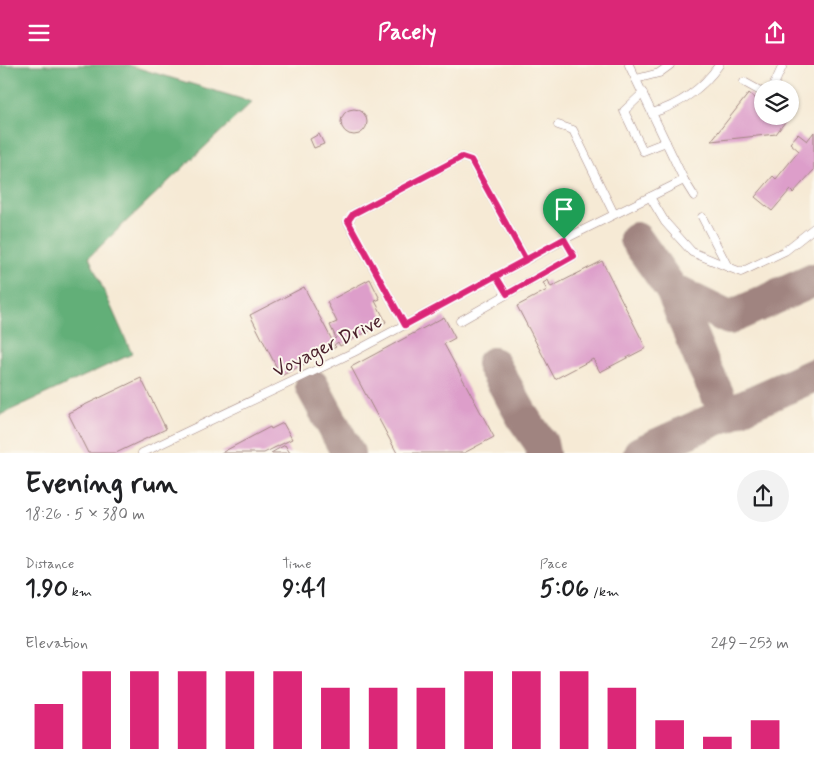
<!DOCTYPE html>
<meta charset="utf-8">
<style>
:root{--surface:#fff;--page:#f2f2f2;--text:#202124;--muted:#757577;--accent:#db2777}
body{margin:0;font-family:Mynerve,sans-serif;background:var(--page);color:var(--text);height:100vh;display:flex;flex-direction:column;font-size:19px;white-space:nowrap}
*{box-sizing:border-box;margin:0}
p{font-size:16px;color:var(--muted)}
.icon{flex:none;width:28px;height:28px;fill:none;stroke:currentColor;stroke-width:2;stroke-linecap:round;stroke-linejoin:round}
.map{position:relative;height:388px;overflow:hidden}
.panel{display:flex;flex-direction:column;background:var(--surface);flex:1}
.panel>*{flex:none}
.buttons{position:absolute;left:754px;top:15px;display:grid;gap:10px}
.buttons a{display:grid;place-items:center;width:45px;height:45px;border-radius:50%;background:var(--surface);box-shadow:0 1px 4px #0004;font-size:25px}
.pin{position:absolute;display:grid;place-items:center;width:42px;height:42px;color:#fff;margin:-51px -21px;border-radius:50% 50% 50% 0;rotate:-45deg;box-shadow:0 0 5px #0007}
.pin .icon{rotate:45deg}
.round{display:grid;place-items:center;flex:none;width:52px;height:52px;border-radius:26px;background:var(--page)}
.headline{display:flex;align-items:center;justify-content:space-between;height:85px;padding:0 25px}
h1{font-size:28px;font-weight:800;line-height:38px}
.metrics{display:grid;grid-template-columns:repeat(3,1fr);gap:8px;height:85px;padding:5px 25px}
.metrics div{display:grid;align-content:center}
.metrics b{font-size:25px;font-weight:800}
.metrics small{font-size:14px;font-weight:400}
.metrics p{font-size:14px}
.chart{height:140px;padding:10px 25px}
.chart p{display:flex;justify-content:space-between}
.chart svg{width:100%;height:90px;margin-top:5px;stroke:var(--accent);stroke-width:6}
header{display:flex;justify-content:space-between;align-items:center;height:65px;padding:0 25px;background:var(--accent);color:#fff;font-size:22px;font-weight:800}
.map>svg:first-child{display:block}
.forest{fill:#62af78;stroke:#566752}
.lines{fill:none;stroke-linecap:round;stroke-linejoin:round}
.taxiway{stroke:#a08480;stroke-width:34}
.building{fill:#dd9eca}
.service-casing{stroke:#a08480;stroke-width:9}
.service{stroke:#fff;stroke-width:8}
.route-casing{stroke:#fff;stroke-width:10}
.route{stroke:#db2777;stroke-width:6}
.labels{text-anchor:middle;stroke-width:4;stroke-linejoin:round;paint-order:stroke}
.street-label{font-size:20px;fill:#4a1f2b;stroke:#fbf7ec}
</style>
<header><svg class="icon" aria-label="menu" viewBox="0 0 24 24"><path d="M4 6h16M4 12h16M4 18h16"/></svg>Pacely<svg class="icon" aria-label="share" viewBox="0 0 24 24"><path d="M12 15V3M7 8l5-5 5 5M5 13v7h14v-7"/></svg></header>
<div class="map">
<svg width="814" height="388" viewBox="0 0 814 388">
<rect width="100%" height="100%" fill="#fbf7ec"/>
<filter id="ink" filterUnits="userSpaceOnUse"><feTurbulence type="fractalNoise" baseFrequency=".02" numOctaves="2"/><feDisplacementMap in="SourceGraphic" scale="10" xChannelSelector="R" yChannelSelector="G"/><feConvolveMatrix kernelMatrix="1 2 1 2 8 2 1 2 1" color-interpolation-filters="sRGB"/></filter>
<filter id="wash" filterUnits="userSpaceOnUse"><feTurbulence type="fractalNoise" baseFrequency=".0096" numOctaves="4" result="noise"/><feDisplacementMap in="SourceGraphic" scale="20" xChannelSelector="R" yChannelSelector="G"/><feGaussianBlur stdDeviation="1.12" result="paint"/><feColorMatrix in="noise" values="0 0 0 0 0 0 0 0 0 0 0 0 0 0 0 0 0 1.4 0 .05"/><feComposite in="paint" operator="in"/></filter>
<g filter="url(#wash)">
<rect width="100%" height="100%" fill="#f6ead5"/>
<polygon class="forest" points="0,0 128,0 252,37 89,192 132,289 0,350"/>
<g class="lines">
<g class="taxiway">
<polyline points="636,174 672,225 729,253 814,215"/>
<polyline points="672,225 702,297 727,350"/>
<polyline points="493,299 524,354 541,378 543,388"/>
<polyline points="312,321 348,388"/>
<polyline points="640,388 814,310"/>
</g>
</g>
<g id="blocks">
<g class="building">
<polygon points="749,28 762,39 762,51 778,51 785,57 776,69 711,76"/>
<circle cx="354" cy="57" r="13"/>
<polygon points="814,67 814,105 793,128 790,125 772,146 755,132 773,111 776,114 799,86 790,78 798,69 807,76"/>
<polygon points="319,69 324,79 314,83 310,74"/>
<polygon points="602,196 646,283 600,307 593,294 555,314 517,241 547,225 543,218 548,215 551,222"/>
<polygon points="370,214 380,234 375,236 386,257 340,281 338,277 334,280 336,282 281,311 250,250 304,222 332,275 336,273 330,260 337,257 327,237"/>
<polygon points="444,252 455,273 444,279 494,372 464,388 397,388 351,302"/>
<polygon points="141,313 166,364 116,388 88,388 68,348"/>
<polygon points="283,358 292,374 264,388 221,388 270,362 271,364"/>
<polygon points="285,380 290,388 271,388"/>
</g>
</g>
</g>
<g filter="url(#ink)">
<use href="#blocks" fill-opacity="0" stroke="#a08480" stroke-width="1"/>
<g class="lines">
<defs>
<g id="service">
<polyline points="629,0 684,115 694,131"/>
<polyline points="636,14 659,8 670,0"/>
<polyline points="744,17 762,27"/>
<polyline points="772,24 783,0"/>
<polyline points="643,28 624,46 643,86 666,77"/>
<path d="M652,48C679,40 703,23 719,0"/>
<polyline points="558,60 573,65 614,149"/>
<polyline points="650,132 665,157 692,187 728,202"/>
<polyline points="702,152 728,202 741,207 785,186 814,163"/>
<polyline points="496,211 507,229"/>
<polyline points="460,256 574,191 564,174"/>
<polyline points="405,260 348,157 353,149 462,92 471,95 526,195"/>
<polyline points="142,388 354,287 571,171 684,115"/>
</g>
</defs>
<use href="#service" class="service-casing"/>
<use href="#service" class="service"/>
</g>
</g>
<g class="lines" filter="url(#ink)">
<defs>
<polyline id="route" points="564,174 405,260 348,156 353,149 462,92 471,95 526,195 496,211 507,229 574,191 564,174"/>
</defs>
<use href="#route" class="route-casing"/>
<use href="#route" class="route"/>
</g>
<g class="labels">
<g class="street-label">
<text transform="translate(327 280) rotate(-26)" y="7">Voyager Drive</text>
</g>
</g>
</svg>
<div class="buttons">
<a><svg class="icon" aria-label="layers" viewBox="0 0 24 24"><path d="M12 4l9 5-9 5-9-5zM3 14l9 5 9-5"/></svg></a>
</div>
<div class="pin" style="left:564px;top:174px;background:#1e9e55"><svg class="icon" aria-label="arrive" viewBox="0 0 24 24"><path d="M6 21V4h12l-3 4 3 4H6"/></svg></div>
</div>
<section class="panel">
<div class="headline"><div><h1>Evening run</h1><p>18:26 · 5 × 380 m</p></div><a class="round"><svg class="icon" aria-label="share" viewBox="0 0 24 24"><path d="M12 15V3M7 8l5-5 5 5M5 13v7h14v-7"/></svg></a></div>
<div class="metrics">
<div><p>Distance</p><b>1.90<small> km</small></b></div>
<div><p>Time</p><b>9:41</b></div>
<div><p>Pace</p><b>5:06<small> /km</small></b></div>
</div>
<div class="chart"><p><span>Elevation</span>249–253 m</p>
<svg viewBox="0 0 160 44" preserveAspectRatio="none"><path d="M5 44V22M15 44V6M25 44V6M35 44V6M45 44V6M55 44V6M65 44V14M75 44V14M85 44V14M95 44V6M105 44V6M115 44V6M125 44V14M135 44V30M145 44V38M155 44V30"/></svg>
</div>
</section>
